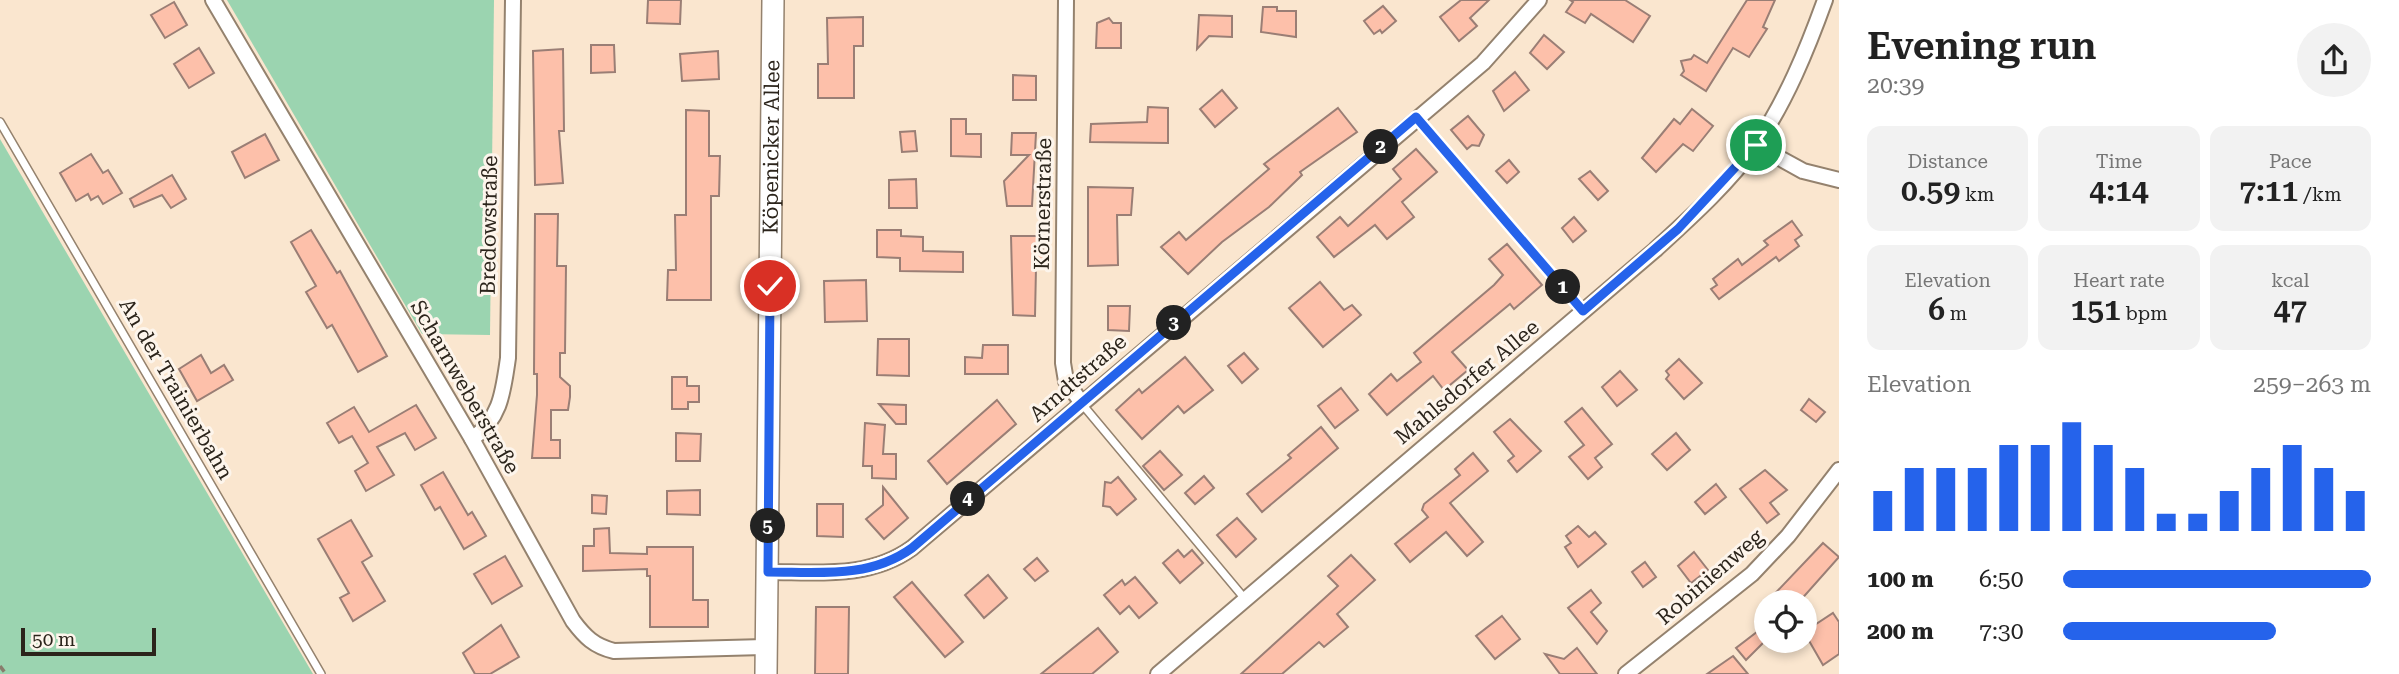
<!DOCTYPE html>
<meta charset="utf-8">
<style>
:root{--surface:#fff;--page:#f2f2f2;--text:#222;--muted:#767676;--accent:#2563eb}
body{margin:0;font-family:"Roboto Serif",serif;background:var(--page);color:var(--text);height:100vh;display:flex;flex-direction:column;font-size:26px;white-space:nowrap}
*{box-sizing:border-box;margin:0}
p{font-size:23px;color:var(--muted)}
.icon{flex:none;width:38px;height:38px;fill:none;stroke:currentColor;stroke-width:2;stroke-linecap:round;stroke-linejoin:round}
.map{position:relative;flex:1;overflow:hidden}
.drawer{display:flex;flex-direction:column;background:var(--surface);width:560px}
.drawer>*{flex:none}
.fabs{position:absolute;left:1754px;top:590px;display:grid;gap:14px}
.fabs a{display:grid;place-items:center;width:63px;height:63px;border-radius:50%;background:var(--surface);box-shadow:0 4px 10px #0003;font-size:35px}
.scale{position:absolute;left:21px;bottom:18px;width:135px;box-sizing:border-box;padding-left:7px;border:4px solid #2b241b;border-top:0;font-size:19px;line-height:24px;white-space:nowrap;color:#2b241b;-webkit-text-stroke:5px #fdf5ec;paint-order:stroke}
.pin{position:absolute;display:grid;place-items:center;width:60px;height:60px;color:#fff;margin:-30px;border:4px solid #fff;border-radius:50%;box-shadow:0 2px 7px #0007}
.km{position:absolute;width:35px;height:35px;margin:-18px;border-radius:50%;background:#222;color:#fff;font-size:19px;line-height:35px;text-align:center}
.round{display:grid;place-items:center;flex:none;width:74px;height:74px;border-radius:37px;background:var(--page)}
.summary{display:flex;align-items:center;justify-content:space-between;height:119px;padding:0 28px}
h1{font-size:38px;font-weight:600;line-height:52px}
.metrics{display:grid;grid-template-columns:repeat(3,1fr);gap:10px;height:119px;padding:7px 28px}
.metrics div{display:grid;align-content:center;border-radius:14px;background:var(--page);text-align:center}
.metrics b{font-size:30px;font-weight:600}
.metrics small{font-size:19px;font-weight:400}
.metrics p{font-size:19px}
.chart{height:196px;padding:14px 28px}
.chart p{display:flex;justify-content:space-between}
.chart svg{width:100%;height:126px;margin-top:7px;stroke:var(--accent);stroke-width:6}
ul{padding:0 28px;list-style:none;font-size:23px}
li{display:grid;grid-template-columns:112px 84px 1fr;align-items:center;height:52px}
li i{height:18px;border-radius:9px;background:var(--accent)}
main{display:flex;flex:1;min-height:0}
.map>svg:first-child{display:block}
.green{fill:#9bd4b0}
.building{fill:#fdc0aa;stroke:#9a7e75;stroke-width:2}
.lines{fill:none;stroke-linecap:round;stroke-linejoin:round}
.lane-casing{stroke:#94826e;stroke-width:10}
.street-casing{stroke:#94826e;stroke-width:18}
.secondary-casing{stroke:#94826e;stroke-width:24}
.path{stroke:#897c6c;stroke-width:3.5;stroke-dasharray:7 3.5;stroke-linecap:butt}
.lane{stroke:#fff;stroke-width:7}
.street{stroke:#fff;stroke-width:14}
.secondary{stroke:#fff;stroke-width:21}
.route-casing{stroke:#fff;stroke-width:14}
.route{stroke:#2563eb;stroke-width:9}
.labels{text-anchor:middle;stroke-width:6;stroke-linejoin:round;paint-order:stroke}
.street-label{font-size:21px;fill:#2b241b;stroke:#fdf5ec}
</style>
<main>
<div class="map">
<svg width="1839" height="674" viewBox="0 0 1839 674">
<rect width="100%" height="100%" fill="#fae6cf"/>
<g class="green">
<polygon points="227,0 494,0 490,335 422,334"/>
<polygon points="0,139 313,674 0,674"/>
</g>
<g class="building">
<polygon points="648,0 681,0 680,24 647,23"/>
<polygon points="1461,0 1489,0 1470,18 1477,26 1459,41 1440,17"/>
<polygon points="1570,0 1625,0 1650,16 1633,42 1591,14 1585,23 1566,12 1573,2"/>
<polygon points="1747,0 1775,0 1763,27 1767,29 1749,57 1733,48 1706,91 1681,75 1684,71 1681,61 1691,59 1694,55 1707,63"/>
<polygon points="174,2 187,25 165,38 151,15"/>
<polygon points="1383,6 1396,21 1382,33 1380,30 1374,34 1364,21"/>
<polygon points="1263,7 1277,7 1277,11 1296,11 1296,37 1261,32"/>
<polygon points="1199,15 1232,16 1232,37 1209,36 1197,49"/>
<polygon points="863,17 863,46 854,46 854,98 818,98 818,64 828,64 827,18"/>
<polygon points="1109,18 1113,23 1121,23 1121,48 1096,48 1097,23"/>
<polygon points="1544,35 1564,52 1547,69 1530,53"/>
<polygon points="591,45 614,45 615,72 591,73"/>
<polygon points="199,48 214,73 189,88 174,64"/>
<polygon points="563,49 564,131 559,131 563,183 535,185 533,51"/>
<polygon points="718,51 719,79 682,81 680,54"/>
<polygon points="1515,72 1529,90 1504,111 1493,91"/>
<polygon points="1013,75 1036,76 1036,100 1013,100"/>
<polygon points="1222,90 1237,108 1215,127 1200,109"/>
<polygon points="1148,107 1168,108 1168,143 1090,142 1091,124 1147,122"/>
<polygon points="1338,108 1357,132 1300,172 1302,175 1269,207 1222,242 1188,274 1161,247 1179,232 1186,240 1269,169 1264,164"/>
<polygon points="1692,109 1713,126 1693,151 1683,144 1656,172 1642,158 1674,119 1680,124"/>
<polygon points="686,110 709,111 709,156 720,156 719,196 711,196 711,300 667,300 668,270 676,270 675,215 686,215"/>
<polygon points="1468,116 1484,135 1479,146 1472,145 1467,149 1451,130"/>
<polygon points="951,119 966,119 966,134 981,134 981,157 951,156"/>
<polygon points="915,131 917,151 902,152 900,132"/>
<polygon points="1012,133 1036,133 1032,206 1007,206 1004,181 1029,155 1011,155"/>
<polygon points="265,134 279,160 245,178 232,152"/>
<polygon points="1416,149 1437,172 1402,202 1414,217 1387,239 1375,225 1334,257 1317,237 1340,217 1348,226 1401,179 1393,169"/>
<polygon points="91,154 103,173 108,170 122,193 103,204 98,196 91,200 88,194 76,201 60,173"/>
<polygon points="1509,160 1519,172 1507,183 1496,171"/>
<polygon points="1590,171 1608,191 1598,200 1579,179"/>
<polygon points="172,175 186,199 171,208 162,195 134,207 130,199"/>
<polygon points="916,179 917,208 889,208 889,180"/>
<polygon points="1088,187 1133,188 1131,215 1117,215 1118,265 1088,266"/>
<polygon points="535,214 558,214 557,266 566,266 565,353 560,353 560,377 570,386 570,397 568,410 551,410 551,440 560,440 560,458 532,458 537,395 537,374 534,374"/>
<polygon points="1574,217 1586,231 1573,242 1562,228"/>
<polygon points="1792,221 1802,235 1795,240 1799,246 1779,261 1776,257 1719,299 1711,289 1717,285 1713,279 1738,259 1742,265 1768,245 1764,241"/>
<polygon points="311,230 337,273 340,271 387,356 358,372 332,325 327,328 306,292 316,286 291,242"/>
<polygon points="877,230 901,230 901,236 923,237 923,251 963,252 963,272 900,271 900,258 877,257"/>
<polygon points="1011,236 1043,236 1044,267 1036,268 1035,316 1013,315"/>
<polygon points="1507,244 1542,285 1514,309 1510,304 1452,352 1468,370 1444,390 1433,376 1387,415 1369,394 1391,374 1397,381 1421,362 1414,353 1494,285 1503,275 1489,259"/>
<polygon points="866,280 867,321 825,322 824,281"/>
<polygon points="1320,282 1344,310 1352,305 1361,315 1323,347 1289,308"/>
<polygon points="1108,306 1130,306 1129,331 1108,330"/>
<polygon points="878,339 909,339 909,376 877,375"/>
<polygon points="983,345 1008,345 1008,374 965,374 965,357 982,358"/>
<polygon points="1244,353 1258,369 1242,383 1228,366"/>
<polygon points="201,355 211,373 224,365 233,380 197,401 179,369"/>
<polygon points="1185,357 1213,390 1184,413 1178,406 1142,439 1116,410 1139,389 1142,393"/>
<polygon points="1679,359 1702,383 1684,399 1666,379 1669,375 1666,371"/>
<polygon points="1620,371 1637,390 1617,406 1602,387"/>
<polygon points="672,377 687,377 687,386 699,386 699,402 688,402 688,409 672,409"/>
<polygon points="1341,388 1358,410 1335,428 1318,406"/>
<polygon points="1809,399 1825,412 1816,422 1801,410"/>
<polygon points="997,400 1016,424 947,484 928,461"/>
<polygon points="879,404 906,405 906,424 896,424"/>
<polygon points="416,405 436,438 415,450 405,433 377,447 394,475 366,491 355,471 368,463 352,436 339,443 327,423 354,407 369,432"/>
<polygon points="1582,408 1612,444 1595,458 1602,467 1588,479 1569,457 1584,445 1565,422"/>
<polygon points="1510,419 1541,451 1517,472 1508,461 1514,456 1494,432"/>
<polygon points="865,423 885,425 883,454 896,454 896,479 872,478 872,466 863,466"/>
<polygon points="1321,427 1338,448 1262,512 1247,494 1291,458 1288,455"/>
<polygon points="676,433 701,434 700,461 676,461"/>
<polygon points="1676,433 1690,450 1667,470 1652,454"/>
<polygon points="1160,451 1182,475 1164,490 1143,466"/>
<polygon points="1473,453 1488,471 1450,503 1483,542 1467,556 1446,532 1410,562 1395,544 1428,517 1422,510 1424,504 1460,475 1455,469"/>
<polygon points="1765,470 1787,490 1770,503 1779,514 1767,523 1740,489"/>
<polygon points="443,472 468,515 472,512 486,536 464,549 440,507 435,510 421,485"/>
<polygon points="1204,476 1214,488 1195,504 1185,493"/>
<polygon points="1118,477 1136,499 1117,515 1110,507 1103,506 1105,482 1111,483"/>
<polygon points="1716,484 1726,497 1705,514 1695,502"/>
<polygon points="883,487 908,518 884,539 866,519 883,505"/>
<polygon points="700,490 700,515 667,514 667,491"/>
<polygon points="592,495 607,496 606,514 592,513"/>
<polygon points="817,504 843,504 843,537 817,536"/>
<polygon points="1237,518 1256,539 1236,557 1217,535"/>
<polygon points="351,520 372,556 362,562 385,601 353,621 340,598 349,593 318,539"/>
<polygon points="1578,526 1589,537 1595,532 1606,544 1578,567 1565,547 1571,543 1566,536"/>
<polygon points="609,528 610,553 647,554 647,547 693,547 693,600 708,600 708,627 650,627 650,576 647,576 647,569 583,571 583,546 594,546 594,529"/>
<polygon points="1823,543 1839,557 1799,602 1767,602"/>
<polygon points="1178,550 1184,557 1192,550 1203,563 1180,583 1163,563"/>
<polygon points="1694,552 1708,570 1691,583 1678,566"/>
<polygon points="1351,555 1375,580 1337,614 1348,627 1324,647 1319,642 1282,674 1241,674 1338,586 1328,576"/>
<polygon points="505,556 522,586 492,604 474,574"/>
<polygon points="1037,558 1048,571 1035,581 1024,569"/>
<polygon points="1645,562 1656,577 1643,587 1632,572"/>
<polygon points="988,575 1007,598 984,618 965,595"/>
<polygon points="1135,577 1157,603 1139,618 1129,606 1120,614 1104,595 1122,580 1125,585"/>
<polygon points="912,582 963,642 945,657 894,597"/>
<polygon points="1591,590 1601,603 1591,612 1607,631 1597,644 1568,608"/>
<polygon points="816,607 849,607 848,674 815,674"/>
<polygon points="1833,613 1839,622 1839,654 1823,665 1804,632"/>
<polygon points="1502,616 1520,639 1495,659 1476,636"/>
<polygon points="501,625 519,657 490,674 475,674 463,653"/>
<polygon points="1766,625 1766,640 1746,660 1736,648"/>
<polygon points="1098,628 1118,652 1092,674 1041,674"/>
<polygon points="1577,648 1597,674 1560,674 1545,654 1564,659"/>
<polygon points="1733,656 1748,674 1707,674"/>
</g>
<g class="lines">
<defs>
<g id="lane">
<polyline points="1417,118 1583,311"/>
<polyline points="0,122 321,674"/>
<polyline points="1082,404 1245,599"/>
</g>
<g id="street">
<path d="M213,0L472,439L573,621C585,637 594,646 614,651L766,647"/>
<polyline points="1066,0 1063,363 1066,381 1081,402"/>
<polyline points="1756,145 1803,171 1839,180"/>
<path d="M472,439C501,418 503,392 508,358L513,0"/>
<path d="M768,572C818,572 869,579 912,548L1483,63L1539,0"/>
<path d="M1158,674L1655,250C1690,218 1728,184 1756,145C1786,101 1807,50 1825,0"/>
<polyline points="1626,674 1752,574 1788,536 1839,470"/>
</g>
<g id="secondary">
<path id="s1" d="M766,674L773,0"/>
</g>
</defs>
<use href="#lane" class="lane-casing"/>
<use href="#street" class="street-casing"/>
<use href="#secondary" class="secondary-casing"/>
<polyline class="path" points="0,666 6,674"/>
<use href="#lane" class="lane"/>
<use href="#street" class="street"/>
<use href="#secondary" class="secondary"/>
</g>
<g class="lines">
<defs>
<path id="route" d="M770,286L768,572C818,572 869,579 912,548L1416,117L1583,311L1678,229L1756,145"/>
</defs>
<use href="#route" class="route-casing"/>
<use href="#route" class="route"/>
</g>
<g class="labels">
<g class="street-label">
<text dy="7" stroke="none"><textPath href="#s1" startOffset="527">Köpenicker Allee</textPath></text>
<text transform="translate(1043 204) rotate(-89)" y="7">Körnerstraße</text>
<text transform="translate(489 225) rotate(-89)" y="7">Bredowstraße</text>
<text transform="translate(1078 378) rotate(-41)" y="7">Arndtstraße</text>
<text transform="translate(1467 382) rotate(-40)" y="7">Mahlsdorfer Allee</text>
<text transform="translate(465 387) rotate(60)" y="7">Scharnweberstraße</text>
<text transform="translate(176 389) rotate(60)" y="7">An der Trainierbahn</text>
<text transform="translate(1710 577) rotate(-41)" y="7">Robinienweg</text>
</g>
</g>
</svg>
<div class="fabs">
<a><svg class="icon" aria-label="locate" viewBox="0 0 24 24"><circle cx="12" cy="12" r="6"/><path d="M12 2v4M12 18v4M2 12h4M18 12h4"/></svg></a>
</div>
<div class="scale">50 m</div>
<div class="pin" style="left:1756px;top:145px;background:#1e9e55"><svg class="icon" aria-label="arrive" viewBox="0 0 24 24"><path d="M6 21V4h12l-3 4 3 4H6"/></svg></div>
<div class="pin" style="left:770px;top:286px;background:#d93025"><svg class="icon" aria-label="check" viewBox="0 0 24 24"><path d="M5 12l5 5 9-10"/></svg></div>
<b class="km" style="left:1563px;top:287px">1</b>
<b class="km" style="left:1381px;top:147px">2</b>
<b class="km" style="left:1174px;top:323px">3</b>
<b class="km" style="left:968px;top:499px">4</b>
<b class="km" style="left:768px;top:526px">5</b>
</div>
<section class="drawer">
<div class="summary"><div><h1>Evening run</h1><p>20:39</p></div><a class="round"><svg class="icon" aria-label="share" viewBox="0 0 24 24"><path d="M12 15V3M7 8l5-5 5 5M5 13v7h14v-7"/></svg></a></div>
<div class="metrics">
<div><p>Distance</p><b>0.59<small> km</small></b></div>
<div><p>Time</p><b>4:14</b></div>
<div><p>Pace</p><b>7:11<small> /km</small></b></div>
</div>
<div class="metrics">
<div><p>Elevation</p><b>6<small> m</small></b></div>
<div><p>Heart rate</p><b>151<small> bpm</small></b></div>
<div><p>kcal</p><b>47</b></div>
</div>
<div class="chart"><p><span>Elevation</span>259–263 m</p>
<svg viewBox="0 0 160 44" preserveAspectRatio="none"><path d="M5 44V30M15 44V22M25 44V22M35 44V22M45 44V14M55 44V14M65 44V6M75 44V14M85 44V22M95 44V38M105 44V38M115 44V30M125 44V22M135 44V14M145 44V22M155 44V30"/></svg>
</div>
<ul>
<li><b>100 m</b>6:50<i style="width:100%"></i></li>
<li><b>200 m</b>7:30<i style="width:69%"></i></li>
</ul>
</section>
</main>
